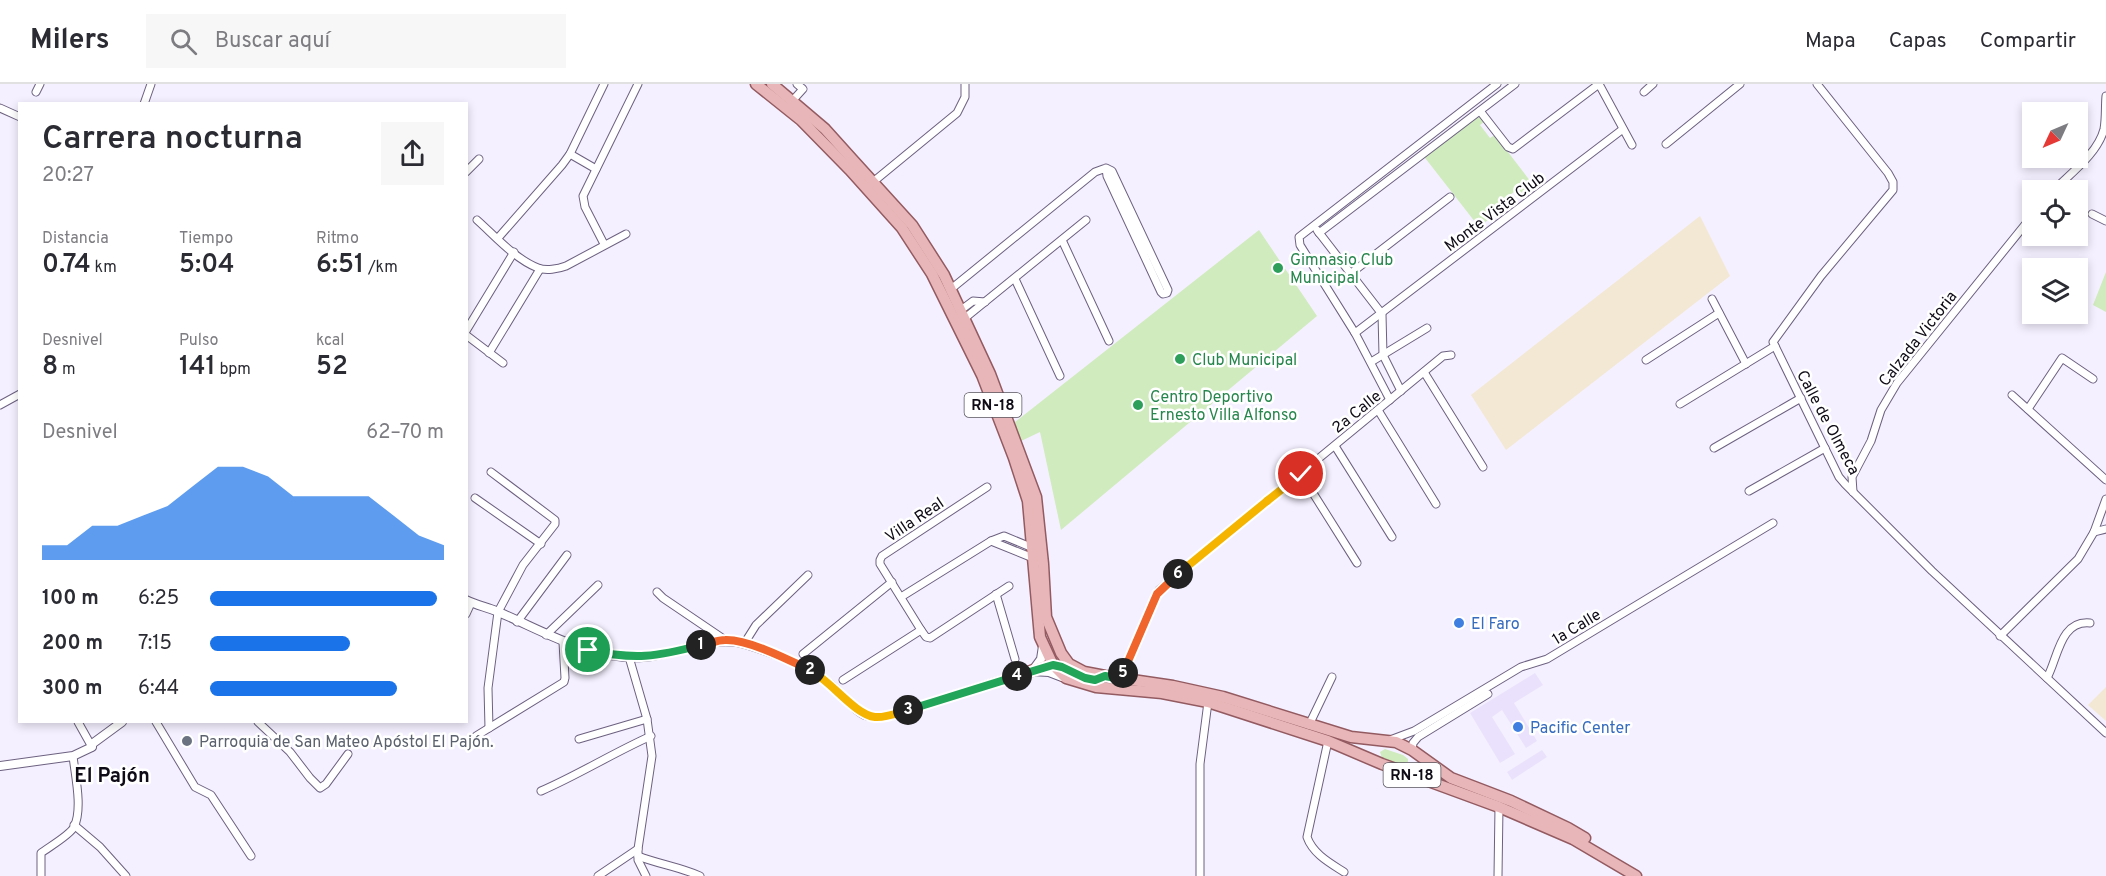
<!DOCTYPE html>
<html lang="es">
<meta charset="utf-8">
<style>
:root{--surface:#fff;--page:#f7f7f7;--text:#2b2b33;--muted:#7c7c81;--line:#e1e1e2;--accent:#1a73e8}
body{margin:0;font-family:Overpass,sans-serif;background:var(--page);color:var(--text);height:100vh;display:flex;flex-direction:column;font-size:22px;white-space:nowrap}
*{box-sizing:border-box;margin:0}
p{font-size:20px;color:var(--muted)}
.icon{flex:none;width:33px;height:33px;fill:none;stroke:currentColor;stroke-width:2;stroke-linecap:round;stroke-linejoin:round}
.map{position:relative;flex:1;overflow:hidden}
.details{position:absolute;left:18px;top:18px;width:450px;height:621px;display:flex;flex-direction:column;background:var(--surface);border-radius:0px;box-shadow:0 3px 9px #0003}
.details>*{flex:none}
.needle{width:39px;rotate:226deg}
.fabs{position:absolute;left:2022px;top:18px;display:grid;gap:12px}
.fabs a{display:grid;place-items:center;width:66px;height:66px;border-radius:0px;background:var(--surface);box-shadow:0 3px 9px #0003;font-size:30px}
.pin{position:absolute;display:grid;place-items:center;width:51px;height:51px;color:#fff;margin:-26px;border:3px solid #fff;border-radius:50%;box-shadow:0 2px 6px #0007}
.km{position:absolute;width:30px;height:30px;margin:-15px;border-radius:50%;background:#222;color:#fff;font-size:16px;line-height:30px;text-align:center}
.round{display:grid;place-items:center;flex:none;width:63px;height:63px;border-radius:0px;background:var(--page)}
.headline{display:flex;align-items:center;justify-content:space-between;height:102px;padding:0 24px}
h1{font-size:33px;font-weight:600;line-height:45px}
.stats{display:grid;grid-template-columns:repeat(3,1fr);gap:9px;height:102px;padding:6px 24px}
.stats div{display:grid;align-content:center}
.stats b{font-size:26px;font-weight:600}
.stats small{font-size:16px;font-weight:400}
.stats p{font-size:16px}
.chart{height:168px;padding:12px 24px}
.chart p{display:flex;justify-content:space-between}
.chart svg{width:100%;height:108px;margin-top:6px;fill:var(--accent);opacity:.7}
ul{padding:0 24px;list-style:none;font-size:20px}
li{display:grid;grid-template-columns:96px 72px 1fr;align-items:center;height:45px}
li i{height:15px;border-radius:8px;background:var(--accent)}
header{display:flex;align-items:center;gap:36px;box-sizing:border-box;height:84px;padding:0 30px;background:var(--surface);border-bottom:2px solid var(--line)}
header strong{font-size:28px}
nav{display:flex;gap:33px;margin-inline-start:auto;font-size:21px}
.search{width:420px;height:54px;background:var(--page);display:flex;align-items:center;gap:15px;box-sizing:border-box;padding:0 21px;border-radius:0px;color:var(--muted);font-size:22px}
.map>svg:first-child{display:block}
.built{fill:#eae2fc}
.industrial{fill:#f3e8d3}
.green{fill:#d0ebbd}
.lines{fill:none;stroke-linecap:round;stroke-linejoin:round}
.minor-casing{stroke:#6c6180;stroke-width:9}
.tertiary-casing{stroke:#6c6180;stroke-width:10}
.primary-casing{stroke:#935b61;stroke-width:13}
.minor{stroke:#fff;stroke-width:7}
.tertiary{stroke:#fff;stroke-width:8}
.primary{stroke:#e8b6b8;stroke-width:10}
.split-1-casing{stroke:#fff;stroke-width:12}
.split-2-casing{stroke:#fff;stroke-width:12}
.split-3-casing{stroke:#fff;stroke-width:12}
.split-4-casing{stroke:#fff;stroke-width:12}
.split-5-casing{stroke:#fff;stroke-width:12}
.split-6-casing{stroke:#fff;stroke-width:12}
.split-7-casing{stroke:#fff;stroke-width:12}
.split-8-casing{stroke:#fff;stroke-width:12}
.split-1{stroke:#22a559;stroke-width:8}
.split-2{stroke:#f0652b;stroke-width:8}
.split-3{stroke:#f5b400;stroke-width:8}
.split-4{stroke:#22a559;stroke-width:8}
.split-5{stroke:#22a559;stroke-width:8}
.split-6{stroke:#f0652b;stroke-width:8}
.split-7{stroke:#f5b400;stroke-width:8}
.split-8{stroke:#f5b400;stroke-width:8}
.leisure-dot{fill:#2e9e5b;stroke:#fff;stroke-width:2}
.shop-dot{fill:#3f7fe0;stroke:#fff;stroke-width:2}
.worship-dot{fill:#6b7280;stroke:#fff;stroke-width:2}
.labels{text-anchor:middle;stroke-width:5;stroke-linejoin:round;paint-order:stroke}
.shield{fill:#fff;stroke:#58555d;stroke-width:1.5}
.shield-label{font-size:15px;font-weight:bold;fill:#100c17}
.street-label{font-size:16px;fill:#100c17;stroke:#fff}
.leisure-label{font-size:16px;fill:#27864d;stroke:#fff;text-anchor:start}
.shop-label{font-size:16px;fill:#366cbe;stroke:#fff;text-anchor:start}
.worship-label{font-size:16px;fill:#5b616d;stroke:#fff;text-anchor:start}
.quarter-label{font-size:20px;font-weight:bold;fill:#100c17;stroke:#fff}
</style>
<header>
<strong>Milers</strong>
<div class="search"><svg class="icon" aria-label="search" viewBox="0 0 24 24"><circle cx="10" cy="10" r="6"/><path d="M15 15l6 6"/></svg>Buscar aquí</div>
<nav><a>Mapa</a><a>Capas</a><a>Compartir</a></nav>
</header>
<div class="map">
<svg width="2106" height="792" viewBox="0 0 2106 792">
<rect width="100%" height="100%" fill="#f5f0ff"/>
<g class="built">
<polygon points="1535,589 1543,601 1514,619 1537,657 1526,664 1502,626 1492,633 1515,670 1500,679 1470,629"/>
<polygon points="1542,666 1547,673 1512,696 1507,688"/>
</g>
<g class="industrial">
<polygon points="1700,132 1730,192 1506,366 1471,311"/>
<polygon points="2106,603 2106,637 2088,621"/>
</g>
<g class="green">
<polygon points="1476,28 1484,38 1480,41 1490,54 1495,51 1534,102 1522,110 1518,105 1503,116 1506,122 1479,143 1422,70"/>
<polygon points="1259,146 1317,232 1061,446 1040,348 1019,358 1015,338"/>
<polygon points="2106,188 2106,228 2093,221"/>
<polygon points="1385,665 1403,671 1408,675 1408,678 1399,680 1382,674 1380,668"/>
</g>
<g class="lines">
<defs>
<g id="minor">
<polyline points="1599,0 1632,61"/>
<polyline points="1817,0 1888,89 1893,98 1893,106 1821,192 1773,258 1775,262 1839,393 1845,400 1932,487 2106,649"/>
<polyline points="36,8 40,0"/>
<polyline points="1644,8 1653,0"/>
<polyline points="793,16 803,5 797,0"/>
<polyline points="144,20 151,0"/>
<polyline points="0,24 20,33"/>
<polyline points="1480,27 1508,63 1513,65 1599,0"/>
<polyline points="1666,60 1740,0"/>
<polyline points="570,70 596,85"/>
<polyline points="466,88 479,75"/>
<polyline points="873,98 957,29 965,13 965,0"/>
<path d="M2054,106C2071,89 2098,69 2104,45C2106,34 2105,22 2106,12"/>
<polyline points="2092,130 2106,137"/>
<path d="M477,136C495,152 515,175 538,184C546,187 558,185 566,182L626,150"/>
<polyline points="1317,146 1382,230 1383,271 1401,307"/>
<polyline points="1319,149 1515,0"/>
<polyline points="498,154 562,81 570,70 604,0"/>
<polyline points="1062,156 1109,257"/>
<polyline points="604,160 585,123 583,112 638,0"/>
<polyline points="1350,190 1450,113"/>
<polyline points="1015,195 1060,292"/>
<polyline points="951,205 1095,88 1106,84 1112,87 1168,206 1167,209 1163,210 1161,208 1107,92 1106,84"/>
<polyline points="1712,215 1746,280"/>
<polyline points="961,226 973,217 985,218"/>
<polyline points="965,234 1086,136"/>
<polyline points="466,247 514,168"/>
<polyline points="1355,249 1623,45"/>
<polyline points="466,251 503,279"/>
<polyline points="489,269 540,185"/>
<polyline points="1646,276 1719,229"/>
<polyline points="1371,278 1427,244"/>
<polyline points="1424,288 1483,383"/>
<polyline points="2012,311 2106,396"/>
<polyline points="1390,316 1355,249 1300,161 1299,153 1497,0"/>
<polyline points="1680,320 1775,262"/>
<polyline points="0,321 20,310"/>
<polyline points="2028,325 2062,274 2093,295"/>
<polyline points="1378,326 1436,420"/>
<polyline points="1335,362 1392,453"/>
<polyline points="1714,364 1801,314"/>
<polyline points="1301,390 1357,479"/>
<polyline points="987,403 882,472 880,476 880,480 921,546 926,553 930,554 1009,502"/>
<polyline points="1749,407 1825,364"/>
<polyline points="1853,408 1852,393 1871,357 1881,326 1897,299 2032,132"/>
<polyline points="475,414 541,460"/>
<polyline points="2094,448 2106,445"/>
<polyline points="991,457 1033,474"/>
<polyline points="657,508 663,514 725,556"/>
<polyline points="996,510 1015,575"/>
<polyline points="901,513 991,457 1004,452 1033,464"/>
<polyline points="466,530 471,519"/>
<polyline points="517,538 567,471"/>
<polyline points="546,551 598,501"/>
<polyline points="2000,552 2078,475 2094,448 2106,415"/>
<polyline points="744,560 756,541 808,491"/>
<polyline points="803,570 892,498"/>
<polyline points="629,573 647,635 652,672 638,765 638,776 646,792"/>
<path d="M2047,594C2058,574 2060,536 2090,539"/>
<polyline points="1121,595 1159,506 1443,272 1451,271"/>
<polyline points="843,596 921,546"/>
<polyline points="78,638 92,663"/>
<polyline points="156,638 195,703 211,711 251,772"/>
<polyline points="258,638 290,668 310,694 320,704 326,700 348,670"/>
<polyline points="1309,641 1332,593"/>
<polyline points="489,644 488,604 498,528 523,481 555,440 555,436 491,388"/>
<polyline points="476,652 564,598 565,594 563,558"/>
<polyline points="579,655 647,635"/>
<polyline points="1390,656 1414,647 1521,583 1547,575 1773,439"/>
<path d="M1328,657L1307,753C1313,770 1330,779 1344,788"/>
<polyline points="1412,666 1413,659 1418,653 1488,610"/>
<path d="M541,707C578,691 613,669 651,652"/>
<polyline points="74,741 100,763 126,792"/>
<path d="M638,772C658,780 680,783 700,792"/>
<path d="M41,792V769C49,763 70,751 74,743C83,725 75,691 73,672"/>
<polyline points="598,792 638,765"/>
<polyline points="1200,792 1200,680 1208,618"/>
<polyline points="1498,792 1499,723"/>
</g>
<g id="tertiary">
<path d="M466,516C476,521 486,523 496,527C544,547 589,576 643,573C677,571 712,550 745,560C775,569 807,581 831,601C842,610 852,625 865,631C874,634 883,633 892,631L1031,587L1049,588L1062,593"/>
<polyline points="1033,586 1041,575 1043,562"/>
<polyline points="0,682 73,672 92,663 92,660 122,638"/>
</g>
<g id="primary">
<polyline points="756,0 801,36 850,86 902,144 932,190 982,291 1014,374 1028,417 1040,553 1053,581 1066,594 1096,603 1162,609 1208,618 1328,657 1382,680 1499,723 1573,755 1636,792"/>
<polyline points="772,0 825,45 852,75 912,141 944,191 990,290 1036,413 1043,480 1046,533 1061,569 1069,580 1084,588 1105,592 1173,602 1223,613 1351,653 1396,658 1412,666 1451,694 1511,717 1568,744 1585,754"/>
<polyline points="1031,587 1046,582 1057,582"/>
</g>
</defs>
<use href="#minor" class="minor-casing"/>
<use href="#tertiary" class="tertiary-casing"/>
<use href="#primary" class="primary-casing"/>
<use href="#minor" class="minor"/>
<use href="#tertiary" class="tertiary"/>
<use href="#primary" class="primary"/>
</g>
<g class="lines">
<defs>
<path id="split-1" d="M588,566C635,576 656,573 701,561"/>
<path id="split-2" d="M701,561C709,560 717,556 725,556C748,555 789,576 810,586"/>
<path id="split-3" d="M810,586C831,597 855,631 875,633C886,634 897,629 908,626"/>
<polyline id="split-4" points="908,626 1017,592"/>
<polyline id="split-5" points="1017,592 1053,581 1062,583 1085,594 1095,596 1105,592 1121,595 1123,589"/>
<polyline id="split-6" points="1123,589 1157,510 1178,490"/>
<polyline id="split-7" points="1178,490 1267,417"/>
<polyline id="split-8" points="1267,417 1301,390"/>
</defs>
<use href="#split-1" class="split-1-casing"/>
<use href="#split-2" class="split-2-casing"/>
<use href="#split-3" class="split-3-casing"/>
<use href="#split-4" class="split-4-casing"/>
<use href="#split-5" class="split-5-casing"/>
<use href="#split-6" class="split-6-casing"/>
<use href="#split-7" class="split-7-casing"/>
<use href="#split-8" class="split-8-casing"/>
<use href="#split-1" class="split-1"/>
<use href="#split-2" class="split-2"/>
<use href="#split-3" class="split-3"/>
<use href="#split-4" class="split-4"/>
<use href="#split-5" class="split-5"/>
<use href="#split-6" class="split-6"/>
<use href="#split-7" class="split-7"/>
<use href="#split-8" class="split-8"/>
</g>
<g class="leisure-dot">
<circle cx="1278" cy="184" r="6"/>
<circle cx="1180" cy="275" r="6"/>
<circle cx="1138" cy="321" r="6"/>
</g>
<g class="shop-dot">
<circle cx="1459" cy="539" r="6"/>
<circle cx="1518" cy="643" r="6"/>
</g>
<circle class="worship-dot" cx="187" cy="657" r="6"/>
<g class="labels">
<g class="shield">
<rect x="964.5" y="309" width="57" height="24" rx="4.5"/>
<rect x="1383.5" y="679" width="57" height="24" rx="4.5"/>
</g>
<g class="shield-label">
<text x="993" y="326">RN-18</text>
<text x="1412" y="696">RN-18</text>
</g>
<g class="street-label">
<text transform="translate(1494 127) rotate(-37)" y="6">Monte Vista Club</text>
<text transform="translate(1917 254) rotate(-52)" y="6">Calzada Victoria</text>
<text transform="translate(1356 327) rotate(-39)" y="6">2a Calle</text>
<text transform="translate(1829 338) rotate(62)" y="6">Calle de Olmeca</text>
<text transform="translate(914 435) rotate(-34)" y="6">Villa Real</text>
<text transform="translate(1576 542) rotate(-31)" y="6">1a Calle</text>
</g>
<g class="leisure-label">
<text x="1290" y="181">Gimnasio Club<tspan x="1290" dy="18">Municipal</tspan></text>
<text x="1192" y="281">Club Municipal</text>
<text x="1150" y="318">Centro Deportivo<tspan x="1150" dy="18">Ernesto Villa Alfonso</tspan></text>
</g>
<g class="shop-label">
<text x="1471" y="545">El Faro</text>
<text x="1530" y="649">Pacific Center</text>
</g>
<g class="worship-label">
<text x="199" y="663">Parroquia de San Mateo Apóstol El Pajón.</text>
</g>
<g class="quarter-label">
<text x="112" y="698">El Pajón</text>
</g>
</g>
</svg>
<div class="fabs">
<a><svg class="needle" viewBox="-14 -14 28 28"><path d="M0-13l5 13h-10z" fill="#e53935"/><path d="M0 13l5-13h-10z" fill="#7c7c81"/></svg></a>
<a><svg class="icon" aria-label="locate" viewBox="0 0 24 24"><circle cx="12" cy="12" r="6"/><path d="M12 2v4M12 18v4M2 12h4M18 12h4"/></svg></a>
<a><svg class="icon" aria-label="layers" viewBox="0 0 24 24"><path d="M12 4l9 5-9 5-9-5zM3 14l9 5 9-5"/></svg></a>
</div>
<div class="pin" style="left:588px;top:566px;background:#1e9e55"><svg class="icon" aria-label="arrive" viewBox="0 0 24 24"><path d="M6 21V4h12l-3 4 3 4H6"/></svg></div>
<div class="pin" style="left:1301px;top:390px;background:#d93025"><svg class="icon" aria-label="check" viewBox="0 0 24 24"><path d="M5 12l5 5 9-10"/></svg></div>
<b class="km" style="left:701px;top:561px">1</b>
<b class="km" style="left:810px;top:586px">2</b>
<b class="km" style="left:908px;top:626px">3</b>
<b class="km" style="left:1017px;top:592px">4</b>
<b class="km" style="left:1123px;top:589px">5</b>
<b class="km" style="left:1178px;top:490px">6</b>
<section class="details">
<div class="headline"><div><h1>Carrera nocturna</h1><p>20:27</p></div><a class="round"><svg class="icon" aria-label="share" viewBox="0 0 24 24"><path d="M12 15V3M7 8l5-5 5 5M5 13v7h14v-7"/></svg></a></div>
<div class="stats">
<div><p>Distancia</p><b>0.74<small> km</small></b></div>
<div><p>Tiempo</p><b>5:04</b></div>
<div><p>Ritmo</p><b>6:51<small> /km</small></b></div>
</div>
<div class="stats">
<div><p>Desnivel</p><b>8<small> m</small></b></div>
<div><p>Pulso</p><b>141<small> bpm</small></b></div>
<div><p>kcal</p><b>52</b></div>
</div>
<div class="chart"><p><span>Desnivel</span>62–70 m</p>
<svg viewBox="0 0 160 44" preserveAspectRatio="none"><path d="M0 44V38L10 38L20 30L30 30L40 26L50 22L60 14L70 6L80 6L90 10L100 18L110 18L120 18L130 18L140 26L150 34L160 38V44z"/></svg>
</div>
<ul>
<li><b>100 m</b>6:25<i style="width:97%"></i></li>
<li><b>200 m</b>7:15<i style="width:60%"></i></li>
<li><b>300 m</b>6:44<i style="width:80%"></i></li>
</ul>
</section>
</div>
